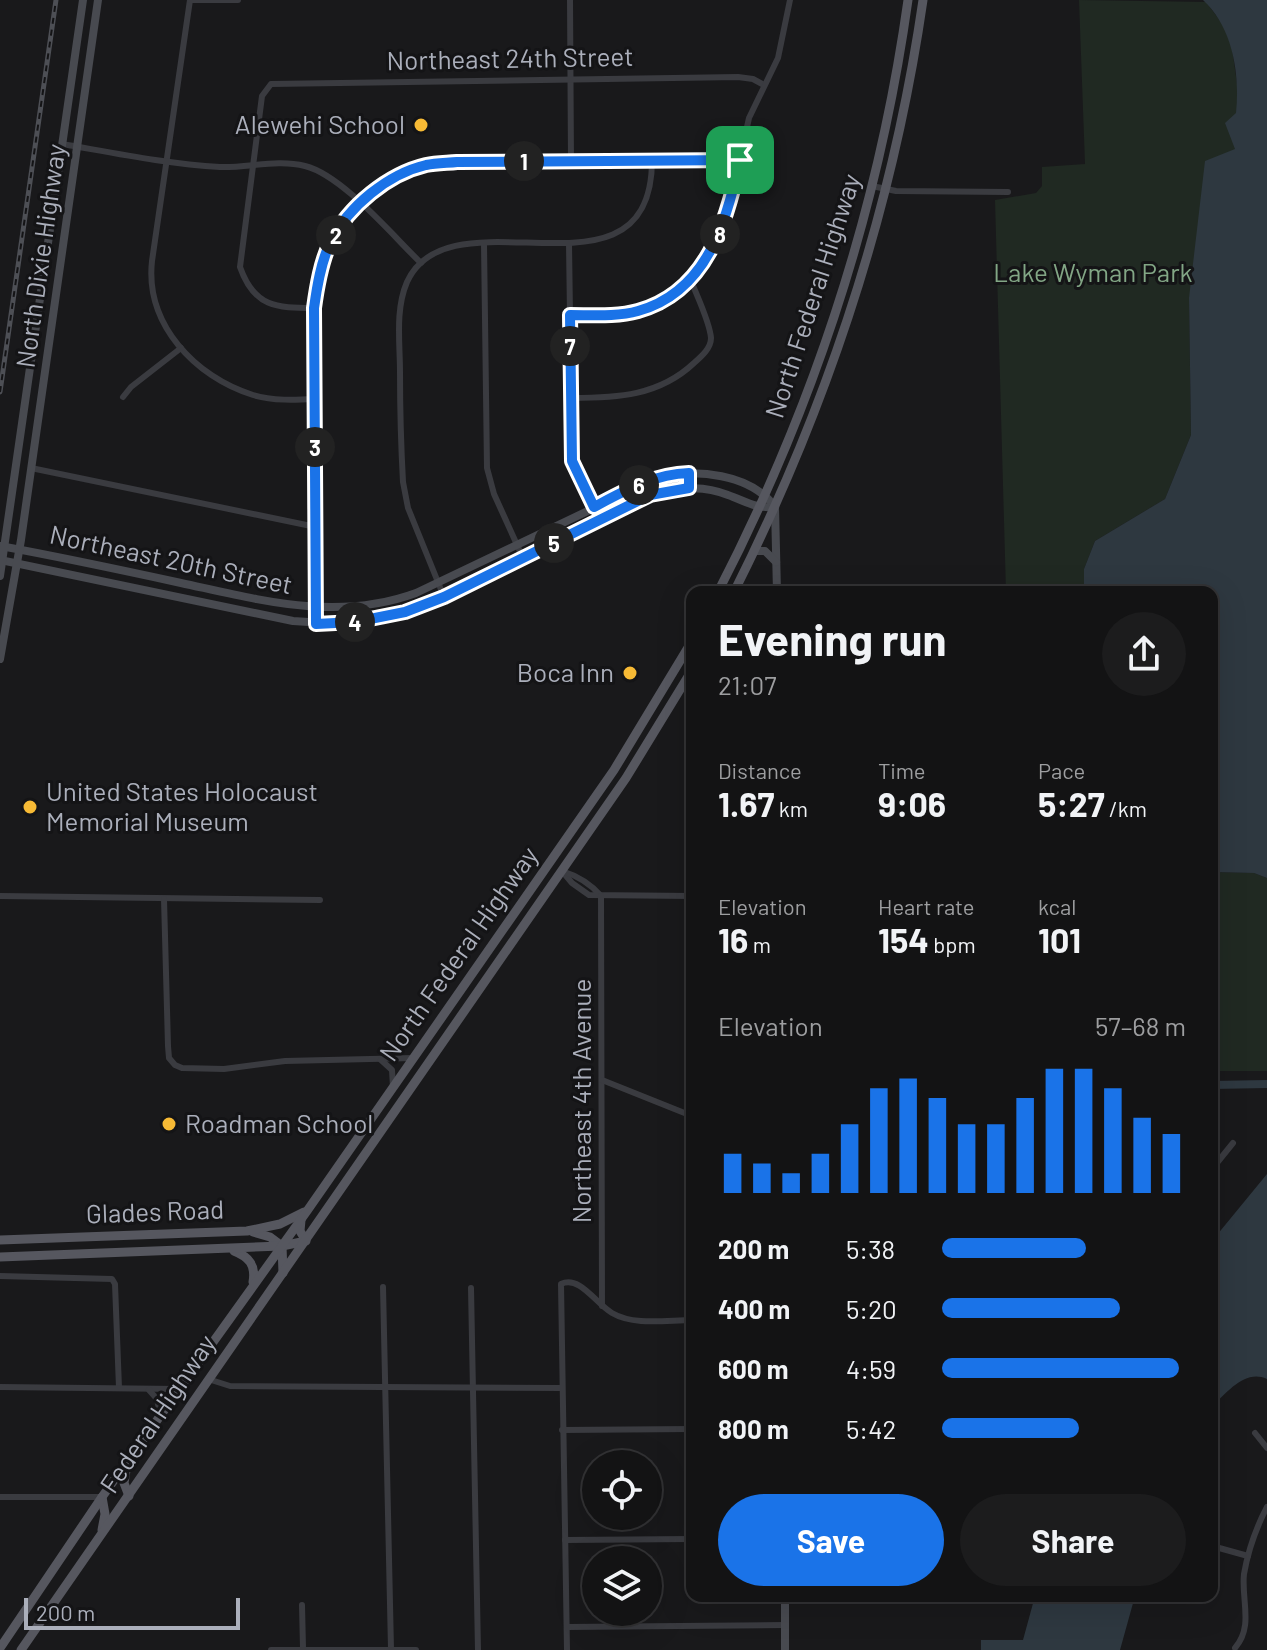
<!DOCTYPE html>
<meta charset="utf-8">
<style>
:root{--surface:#131314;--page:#1c1c1d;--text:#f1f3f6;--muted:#9d9ea0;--line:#323234;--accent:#1a73e8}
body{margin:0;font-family:Barlow,sans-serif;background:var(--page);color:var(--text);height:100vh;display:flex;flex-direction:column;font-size:30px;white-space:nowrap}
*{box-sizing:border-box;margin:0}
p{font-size:26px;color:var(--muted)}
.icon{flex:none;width:44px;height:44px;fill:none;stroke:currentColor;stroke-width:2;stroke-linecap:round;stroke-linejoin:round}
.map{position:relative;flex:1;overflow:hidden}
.details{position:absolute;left:686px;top:586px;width:532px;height:1016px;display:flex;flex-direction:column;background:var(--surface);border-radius:16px;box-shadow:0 8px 32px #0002,0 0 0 2px var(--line)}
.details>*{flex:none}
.tools{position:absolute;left:582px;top:1450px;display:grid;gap:16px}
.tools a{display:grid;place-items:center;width:80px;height:80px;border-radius:50%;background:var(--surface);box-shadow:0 8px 32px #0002,0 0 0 2px var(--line);font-size:40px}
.scale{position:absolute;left:24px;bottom:20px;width:216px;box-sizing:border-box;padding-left:8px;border:4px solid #abafbb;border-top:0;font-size:22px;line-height:28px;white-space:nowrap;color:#abafbb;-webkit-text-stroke:6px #141416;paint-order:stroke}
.pin{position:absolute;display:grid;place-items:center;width:68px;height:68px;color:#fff;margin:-34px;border-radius:16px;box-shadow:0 4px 12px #0006}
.km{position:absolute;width:40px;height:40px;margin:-20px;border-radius:50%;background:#222;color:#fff;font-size:22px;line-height:40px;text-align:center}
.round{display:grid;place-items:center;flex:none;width:84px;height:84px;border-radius:42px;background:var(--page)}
.summary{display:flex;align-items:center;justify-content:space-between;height:136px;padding:0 32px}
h1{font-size:44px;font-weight:700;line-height:60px}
.figures{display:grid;grid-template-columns:repeat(3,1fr);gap:12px;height:136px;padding:8px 32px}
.figures div{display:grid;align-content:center}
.figures b{font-size:34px;font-weight:700}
.figures small{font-size:22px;font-weight:400}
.figures p{font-size:22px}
.chart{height:224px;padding:16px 32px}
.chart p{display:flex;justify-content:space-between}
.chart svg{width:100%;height:144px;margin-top:8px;stroke:var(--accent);stroke-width:6}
.cta{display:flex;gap:16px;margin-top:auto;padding:16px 32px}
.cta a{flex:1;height:92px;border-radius:48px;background:var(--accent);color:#fff;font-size:32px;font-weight:700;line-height:92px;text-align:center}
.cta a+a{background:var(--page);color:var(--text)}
ul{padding:0 32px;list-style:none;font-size:26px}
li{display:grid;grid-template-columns:128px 96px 1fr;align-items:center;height:60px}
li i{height:20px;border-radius:10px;background:var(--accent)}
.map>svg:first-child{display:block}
.green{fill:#202922}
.water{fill:#2e3840}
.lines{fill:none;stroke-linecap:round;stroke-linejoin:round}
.canal{stroke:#2e3840;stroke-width:8}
.street{stroke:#3a3b40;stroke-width:6}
.secondary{stroke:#484a50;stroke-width:8}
.primary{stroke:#56575f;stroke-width:9}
.rail-casing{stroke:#4d4f55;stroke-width:5}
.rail{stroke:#141416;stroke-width:2;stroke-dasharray:6;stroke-linecap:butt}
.route-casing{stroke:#fff;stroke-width:16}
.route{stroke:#1a73e8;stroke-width:10}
.poi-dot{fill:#f7ba35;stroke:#141416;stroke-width:3}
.labels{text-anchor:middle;stroke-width:6;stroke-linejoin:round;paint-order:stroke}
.street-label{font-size:26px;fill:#abafbb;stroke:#141416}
.poi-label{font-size:26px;fill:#abafbb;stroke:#141416;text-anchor:end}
.park-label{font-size:26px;fill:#82a685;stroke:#141416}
</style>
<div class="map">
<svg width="1267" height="1650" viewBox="0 0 1267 1650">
<rect width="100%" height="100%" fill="#19191b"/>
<g class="green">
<polygon points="1079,0 1206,2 1224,26 1232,48 1238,91 1235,150 1189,298 1191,435 1165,499 1095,541 1084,569 1085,592 1006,592 995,200 1036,193 1042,186 1042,167 1085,164"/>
<polygon points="1212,872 1254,873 1267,878 1267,1071 1212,1071"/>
</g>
<g class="water">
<path d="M1203,0H1267V878L1254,873L1212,872V592H1085L1084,590V569L1095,541L1165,499L1191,435L1189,298L1205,161L1235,149L1225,123L1236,113C1240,74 1233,28 1203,0Z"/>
<path d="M1267,1174V1379C1245,1369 1228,1392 1212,1406V1241Z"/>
<polygon points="1035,1596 1135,1596 1120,1650 981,1650 981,1640 1023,1640"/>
</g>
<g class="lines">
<polyline class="canal" points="1212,1085 1267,1084"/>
<g class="street">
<path d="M190,0L152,261C145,324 195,377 253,395C273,401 295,400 315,399"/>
<polyline points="190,0 238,0"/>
<polyline points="570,0 571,161"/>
<path d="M62,144C114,153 167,164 220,167C248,168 277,159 305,166C342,175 393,236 421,263"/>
<polyline points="872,186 896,191 1008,192"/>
<polyline points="569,243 572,461 600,520"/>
<polyline points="484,244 487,468 494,494 523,558"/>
<path d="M314,308C276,308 254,307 240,267L262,96L271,84L738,77L753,79L764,85"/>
<polyline points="570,315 622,314 652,306 690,278 710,253 727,217 749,118 778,58 790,0"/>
<polyline points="123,397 131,387 181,348"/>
<path d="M571,398C617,398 659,396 694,363C702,356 711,348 711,338C710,322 696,294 690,278"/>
<polyline points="31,468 316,527"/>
<path d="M444,597L408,508L403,482C401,446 400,409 400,372C400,343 395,310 407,282C451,186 652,315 652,160"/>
<path d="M316,624L314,308C317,286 321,261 331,241C349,206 388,174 426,166C436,163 447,163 457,162L740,160"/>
<polyline points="562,871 572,883 589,895 692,896"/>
<path d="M562,871C578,876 590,883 601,896"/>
<polyline points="0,896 320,900"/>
<polyline points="601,896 602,1306"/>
<polyline points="690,896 690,1020"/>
<polyline points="164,899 168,1046 169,1058 175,1065 182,1068 224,1069 285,1061 413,1058"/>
<polyline points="381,1060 392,1070 393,1087"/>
<polyline points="602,1080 692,1116"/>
<polyline points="1212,1169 1233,1143"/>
<polyline points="0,1276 112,1279 115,1284 119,1388"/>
<polyline points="383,1287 391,1649"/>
<polyline points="471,1288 478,1650"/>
<polyline points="691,1320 692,1188"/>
<polyline points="208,1379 230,1386 561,1388"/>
<polyline points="0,1387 178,1389"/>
<polyline points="149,1390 157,1399 160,1414"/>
<polyline points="562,1430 692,1429"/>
<polyline points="1255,1433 1267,1448"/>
<polyline points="0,1497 102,1497"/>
<polyline points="565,1540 692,1539"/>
<polyline points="1212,1546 1248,1556"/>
<polyline points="302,1605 303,1648"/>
<polyline points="567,1627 785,1625"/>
<path d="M1235,1648C1254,1626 1241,1600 1244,1574C1248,1551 1256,1528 1267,1507"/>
<polyline points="271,1650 416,1650"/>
<path d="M567,1650L561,1284C580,1275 596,1304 612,1313C634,1326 667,1320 692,1320"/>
</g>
<g class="secondary">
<polyline points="775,507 777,592"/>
<path d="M0,546C60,557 121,570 181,583C260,600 337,622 416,593L659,477C696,469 750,473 775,507"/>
<polyline points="755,551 765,551 776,562"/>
<path d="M0,560L293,621L340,624L382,619L405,612L444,597L659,492C683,487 705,486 728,495C745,501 756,509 775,507"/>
<polyline points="0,576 83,0"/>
<polyline points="0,659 21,540 98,0"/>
<polyline points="785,1596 785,1650"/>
</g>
<g class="primary">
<path d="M718,592C814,406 879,207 908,0"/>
<path d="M734,592C828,405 893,207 923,0"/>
<polyline points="253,1232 270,1237 282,1246 283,1273"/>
<polyline points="0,1240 247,1231 280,1224 304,1212"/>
<path d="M234,1251C249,1257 256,1265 253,1282"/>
<polyline points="0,1257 282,1246 306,1241 300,1231 301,1220"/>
<polyline points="127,1464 124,1483 129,1496"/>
<polyline points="102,1530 105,1514 102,1497"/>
<polyline points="0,1648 102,1497 307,1211 614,770 692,641"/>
<polyline points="21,1650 626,778 692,670"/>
</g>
<defs>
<polyline id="rail" points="0,392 56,0"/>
</defs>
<use href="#rail" class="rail-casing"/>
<use href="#rail" class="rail"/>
</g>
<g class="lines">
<defs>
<path id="route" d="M740,160C727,221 707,292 638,311C617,317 592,315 570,315L572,461L594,507C624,491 654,474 689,473V488L650,495L444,597L405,612L355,622L316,624L314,308C317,286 321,261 331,241C349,206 388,174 426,165C436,163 447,163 457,162Z"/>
</defs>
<use href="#route" class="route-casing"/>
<use href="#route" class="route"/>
</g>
<g class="poi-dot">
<circle cx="421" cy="125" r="8"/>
<circle cx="630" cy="673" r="8"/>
<circle cx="30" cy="807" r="8"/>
<circle cx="169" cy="1124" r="8"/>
</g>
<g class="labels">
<g class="street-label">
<text transform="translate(510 59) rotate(-1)" y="9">Northeast 24th Street</text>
<text transform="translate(41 256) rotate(-82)" y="9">North Dixie Highway</text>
<text transform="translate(813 296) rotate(-72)" y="9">North Federal Highway</text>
<text transform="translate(171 560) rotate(12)" y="9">Northeast 20th Street</text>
<text transform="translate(459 954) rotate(-55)" y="9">North Federal Highway</text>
<text transform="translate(582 1101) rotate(-90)" y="9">Northeast 4th Avenue</text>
<text transform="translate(155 1212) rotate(-2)" y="9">Glades Road</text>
<text transform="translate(158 1414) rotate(-56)" y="9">Federal Highway</text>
</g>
<g class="poi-label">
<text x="405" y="134">Alewehi School</text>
<text x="614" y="682">Boca Inn</text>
<text x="46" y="801" text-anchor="start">United States Holocaust<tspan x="46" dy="30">Memorial Museum</tspan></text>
<text x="185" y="1133" text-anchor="start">Roadman School</text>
</g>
<g class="park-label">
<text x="1093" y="282">Lake Wyman Park</text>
</g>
</g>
</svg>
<div class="tools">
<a><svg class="icon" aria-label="locate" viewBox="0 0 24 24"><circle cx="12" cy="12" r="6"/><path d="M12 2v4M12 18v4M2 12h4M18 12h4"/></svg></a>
<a><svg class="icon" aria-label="layers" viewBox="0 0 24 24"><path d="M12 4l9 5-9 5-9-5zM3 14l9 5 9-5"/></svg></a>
</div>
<div class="scale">200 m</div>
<div class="pin" style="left:740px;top:160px;background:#1e9e55"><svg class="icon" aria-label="arrive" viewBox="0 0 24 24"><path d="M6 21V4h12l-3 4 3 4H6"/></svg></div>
<b class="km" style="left:524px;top:161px">1</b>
<b class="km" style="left:336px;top:235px">2</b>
<b class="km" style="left:315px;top:447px">3</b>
<b class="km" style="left:355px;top:622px">4</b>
<b class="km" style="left:554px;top:543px">5</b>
<b class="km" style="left:639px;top:485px">6</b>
<b class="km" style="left:570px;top:346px">7</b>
<b class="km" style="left:720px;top:234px">8</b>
<section class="details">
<div class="summary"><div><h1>Evening run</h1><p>21:07</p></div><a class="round"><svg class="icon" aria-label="share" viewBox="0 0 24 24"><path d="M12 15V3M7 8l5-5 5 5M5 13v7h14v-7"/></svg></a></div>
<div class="figures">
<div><p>Distance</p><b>1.67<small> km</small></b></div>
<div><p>Time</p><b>9:06</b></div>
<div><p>Pace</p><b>5:27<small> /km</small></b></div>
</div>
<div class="figures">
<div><p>Elevation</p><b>16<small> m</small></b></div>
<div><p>Heart rate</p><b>154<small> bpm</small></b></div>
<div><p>kcal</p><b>101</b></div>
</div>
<div class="chart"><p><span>Elevation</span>57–68 m</p>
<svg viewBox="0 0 160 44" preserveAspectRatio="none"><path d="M5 44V32M15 44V35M25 44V38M35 44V32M45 44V23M55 44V12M65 44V9M75 44V15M85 44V23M95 44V23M105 44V15M115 44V6M125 44V6M135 44V12M145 44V21M155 44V26"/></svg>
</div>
<ul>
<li><b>200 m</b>5:38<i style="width:59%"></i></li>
<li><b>400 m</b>5:20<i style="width:73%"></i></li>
<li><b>600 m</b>4:59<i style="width:97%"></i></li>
<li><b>800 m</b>5:42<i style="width:56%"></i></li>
</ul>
<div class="cta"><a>Save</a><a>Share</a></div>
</section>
</div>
